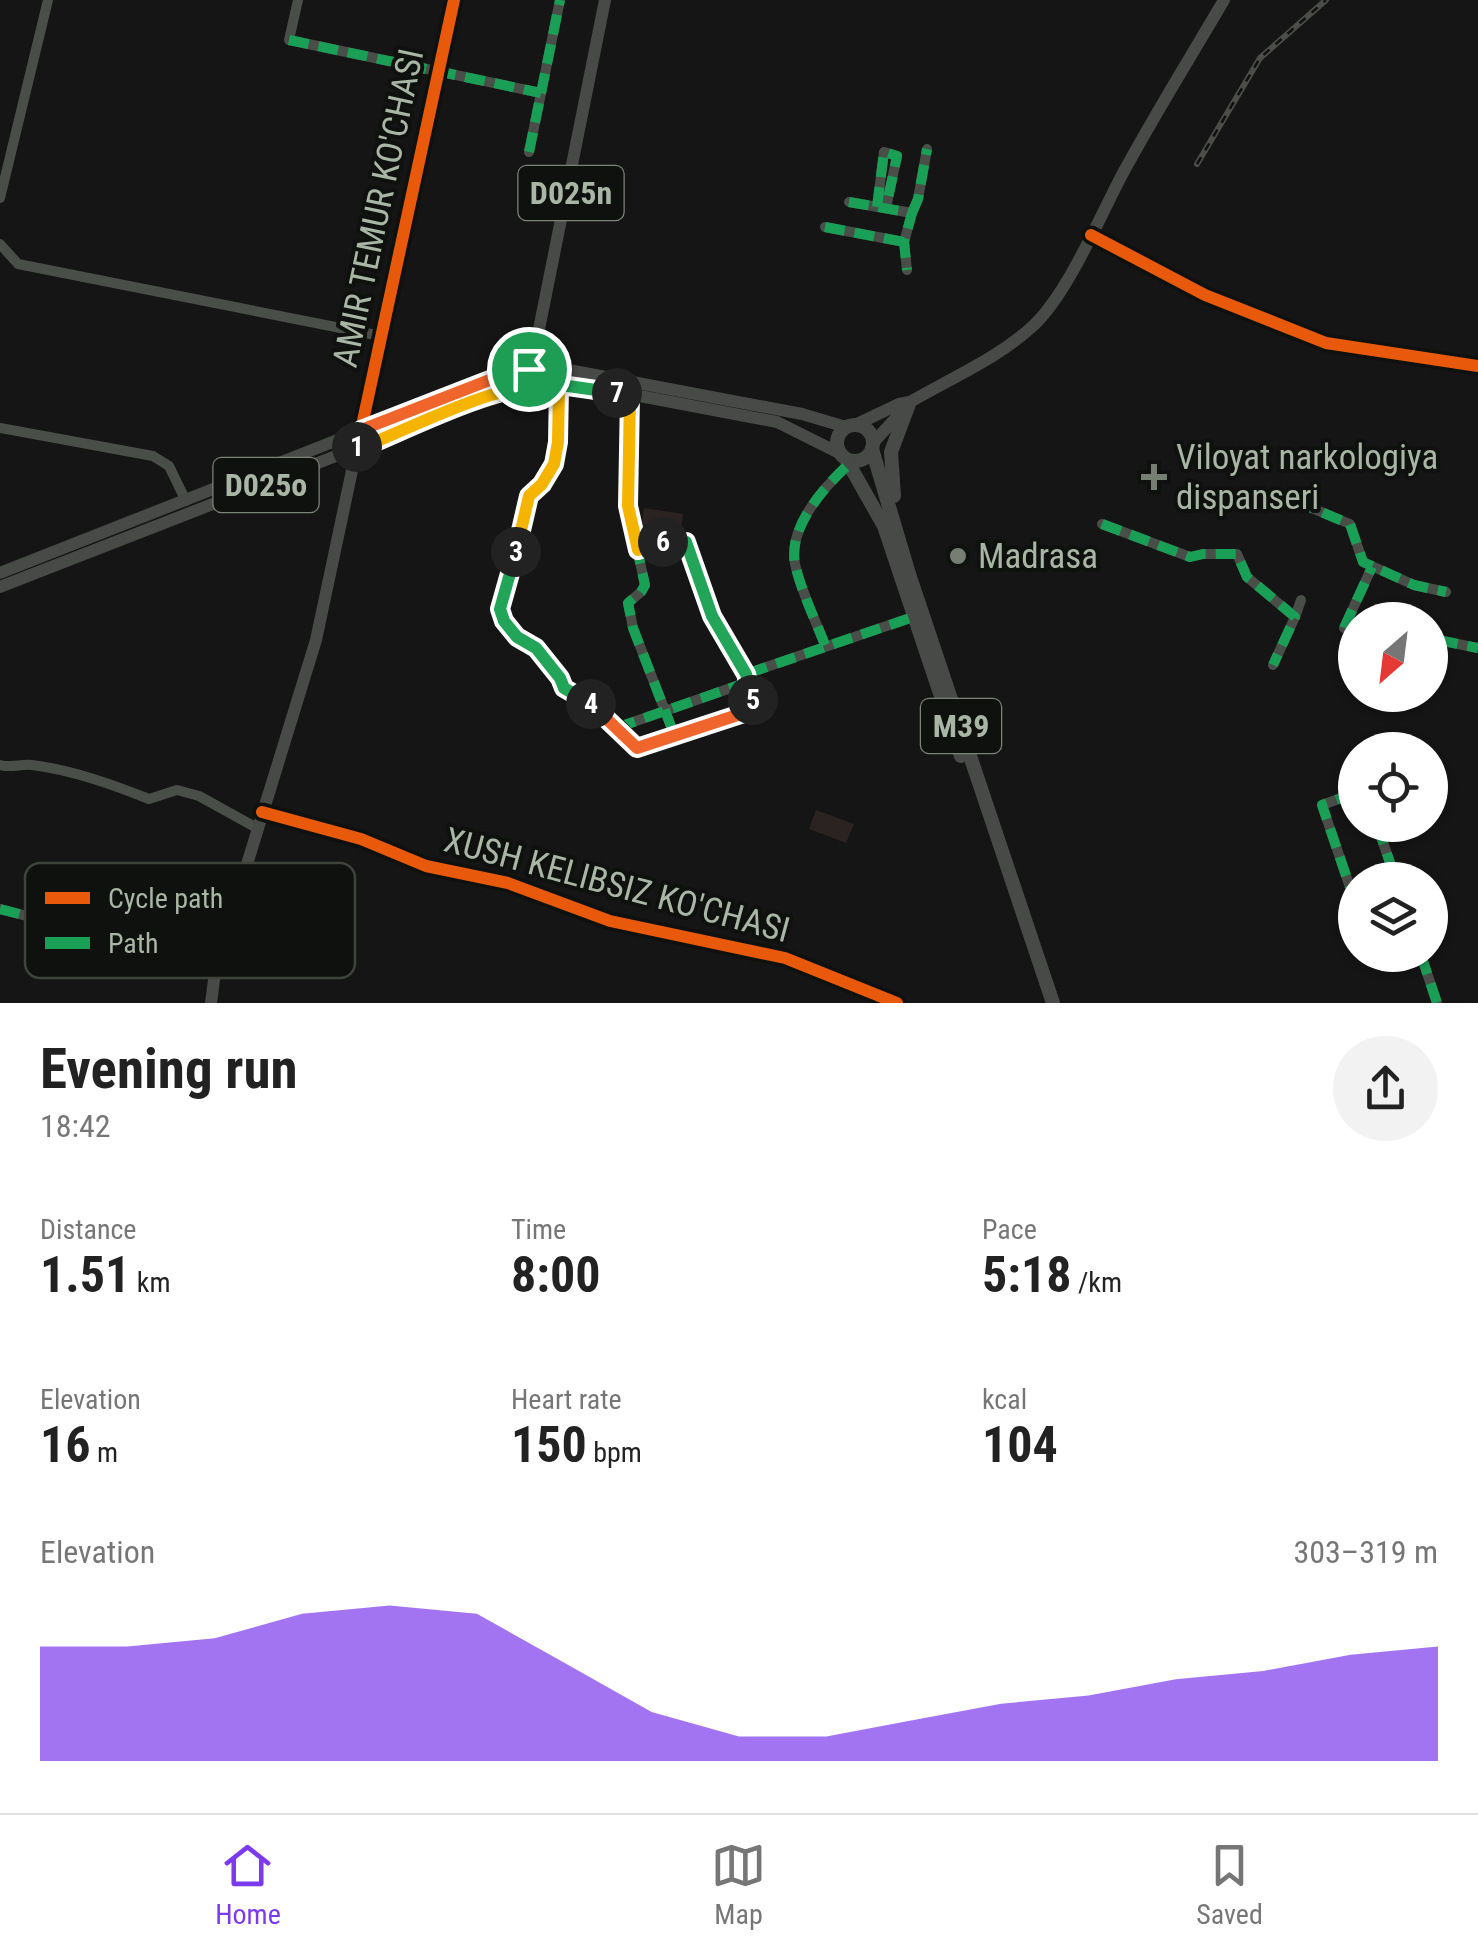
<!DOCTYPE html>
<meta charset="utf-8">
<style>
:root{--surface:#fff;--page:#f2f2f2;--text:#222;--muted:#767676;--line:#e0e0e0;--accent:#7c3aed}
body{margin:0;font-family:"Roboto Condensed",sans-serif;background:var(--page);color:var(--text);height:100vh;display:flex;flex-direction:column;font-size:38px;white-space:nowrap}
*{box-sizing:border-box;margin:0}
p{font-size:32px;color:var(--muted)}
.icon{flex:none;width:55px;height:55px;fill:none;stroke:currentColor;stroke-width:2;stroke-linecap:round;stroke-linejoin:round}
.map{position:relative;height:1003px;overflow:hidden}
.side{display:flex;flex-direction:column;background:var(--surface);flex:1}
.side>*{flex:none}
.needle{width:65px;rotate:208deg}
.tools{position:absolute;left:1338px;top:602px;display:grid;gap:20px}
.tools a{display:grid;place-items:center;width:110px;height:110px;border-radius:50%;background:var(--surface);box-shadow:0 2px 8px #0004;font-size:50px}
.pin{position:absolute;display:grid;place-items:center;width:85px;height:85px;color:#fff;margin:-42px;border:5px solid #fff;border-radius:50%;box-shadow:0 2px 10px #0007}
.km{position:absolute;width:50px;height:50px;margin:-25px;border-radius:50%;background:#222;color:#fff;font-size:28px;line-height:50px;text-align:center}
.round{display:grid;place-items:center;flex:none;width:105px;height:105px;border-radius:52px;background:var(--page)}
.overview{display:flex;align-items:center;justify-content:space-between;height:170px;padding:0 40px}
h1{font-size:55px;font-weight:700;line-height:75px}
.stats{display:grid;grid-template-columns:repeat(3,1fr);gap:15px;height:170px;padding:10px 40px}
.stats div{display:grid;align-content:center}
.stats b{font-size:50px;font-weight:700}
.stats small{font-size:28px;font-weight:400}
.stats p{font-size:28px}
.chart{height:280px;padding:20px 40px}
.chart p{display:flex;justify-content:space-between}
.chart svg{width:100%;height:180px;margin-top:10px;fill:var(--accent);opacity:.7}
.dock{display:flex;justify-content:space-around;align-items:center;height:140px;border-top:2px solid var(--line);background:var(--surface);font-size:28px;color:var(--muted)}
.dock a{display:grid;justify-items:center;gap:5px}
.dock .active{color:var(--accent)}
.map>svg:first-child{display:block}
.green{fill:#2b2322}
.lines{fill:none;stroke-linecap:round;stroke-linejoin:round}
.minor{stroke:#4a4e49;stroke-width:10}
.major{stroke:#474a46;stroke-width:12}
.highway{stroke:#474a47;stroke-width:14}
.rail-casing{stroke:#4b4d49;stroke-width:6}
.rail{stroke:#0f110f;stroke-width:2.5;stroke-dasharray:8;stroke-linecap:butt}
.quiet{stroke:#1a9f57;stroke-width:10;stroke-dasharray:20 10;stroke-linecap:butt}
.cycleway-casing{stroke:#0f110f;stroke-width:19}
.cycleway{stroke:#e8590c;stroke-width:12}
.split-1-casing{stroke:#fff;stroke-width:20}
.split-2-casing{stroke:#fff;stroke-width:20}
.split-3-casing{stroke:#fff;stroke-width:20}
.split-4-casing{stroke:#fff;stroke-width:20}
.split-5-casing{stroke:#fff;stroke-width:20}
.split-6-casing{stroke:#fff;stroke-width:20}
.split-7-casing{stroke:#fff;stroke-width:20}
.split-8-casing{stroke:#fff;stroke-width:20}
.split-1{stroke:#f0652b;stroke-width:12}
.split-2{stroke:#f5b400;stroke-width:12}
.split-3{stroke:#f5b400;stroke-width:12}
.split-4{stroke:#22a559;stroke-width:12}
.split-5{stroke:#f0652b;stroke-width:12}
.split-6{stroke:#22a559;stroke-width:12}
.split-7{stroke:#f5b400;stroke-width:12}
.split-8{stroke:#22a559;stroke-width:12}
.poi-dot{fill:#767e73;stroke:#0f110f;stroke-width:4}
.labels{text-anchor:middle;stroke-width:8;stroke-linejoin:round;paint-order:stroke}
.shield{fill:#0f110f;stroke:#7c8478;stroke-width:2.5}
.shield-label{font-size:32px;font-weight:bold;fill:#aab6a5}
.street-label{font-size:35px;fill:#aab6a5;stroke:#0f110f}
.poi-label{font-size:35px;fill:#aab6a5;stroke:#0f110f;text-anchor:start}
.key{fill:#0f110f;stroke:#3e433c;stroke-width:2.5}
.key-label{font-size:28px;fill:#aab6a5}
</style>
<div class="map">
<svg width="1478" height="1003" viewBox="0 0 1478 1003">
<rect width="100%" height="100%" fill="#151515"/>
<g class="green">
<polygon points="644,508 683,514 680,536 641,529"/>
<polygon points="816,810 854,824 846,843 809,829"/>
</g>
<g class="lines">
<g class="minor">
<polyline points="298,0 289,40 541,93"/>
<polyline points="529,152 560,0"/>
<polyline points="0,198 48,0"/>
<polyline points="849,202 912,213 904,242 907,270"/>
<polyline points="877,207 884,152 897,156 886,208"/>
<polyline points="912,213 918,199 927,149"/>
<polyline points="825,227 904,242"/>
<polyline points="1091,235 1205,295 1326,343 1478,366"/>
<polyline points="0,244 18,264 381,336"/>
<path d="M559,385C556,428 563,465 529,496L500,609C508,633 520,634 537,649C549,659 555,675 564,688C569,696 577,695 584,699C600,706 623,734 637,748L756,709L748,682"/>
<polyline points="630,395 628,507 645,585 641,592 628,603 633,628 674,734"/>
<polyline points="0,428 153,456 169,466 186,501"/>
<polyline points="361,430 454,0"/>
<polyline points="1295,501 1350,524 1363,562 1414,585 1446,592"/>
<polyline points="1102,524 1190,557 1203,554 1237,554 1247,577 1295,617 1273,665"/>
<polyline points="638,550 660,542 686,542 712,616 746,674"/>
<polyline points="1295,617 1301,600"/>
<polyline points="1344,628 1372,567"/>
<polyline points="1438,640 1478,648"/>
<path d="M825,645C815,619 801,591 795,564C788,527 824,487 849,464"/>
<polyline points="616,728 748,682 746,674 913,617"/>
<path d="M0,765C12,768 20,764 32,765C72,770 111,784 149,799L177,790L199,796L257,828"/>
<polyline points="1355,793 1322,805 1355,902"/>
<polyline points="262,812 361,839 426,866 508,883 610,921 785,958 897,1003"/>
<polyline points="1377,825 1396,880"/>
<polyline points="0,909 216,965"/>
<polyline points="1421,955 1437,1003"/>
</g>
<g class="major">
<polyline points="530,374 605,0"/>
<path d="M855,425L899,404L910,402C951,378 999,358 1034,325C1068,293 1100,216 1123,173C1155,114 1190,58 1224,0"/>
<polyline points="873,443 905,408"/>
<polyline points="0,573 510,372 558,368 802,414 846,427"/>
<polyline points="0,587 487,397 522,387 568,385 640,396 777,422 839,453"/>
<polyline points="211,1003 216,965 316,640 357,447"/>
</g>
<g class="highway">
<circle cx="855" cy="443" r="18"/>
<polyline points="872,449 909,574 1053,1003"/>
<polyline points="846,459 884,526 961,756"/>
<polyline points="894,496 891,452 909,404"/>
</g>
<defs>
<polyline id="rail" points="1197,164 1260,58 1326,0"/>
</defs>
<use href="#rail" class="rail-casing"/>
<use href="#rail" class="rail"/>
<g class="quiet">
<polyline points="289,40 541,93"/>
<polyline points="529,152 560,0"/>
<polyline points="849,202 912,213 904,242 907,270"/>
<polyline points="877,207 884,152 897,156 886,208"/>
<polyline points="912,213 918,199 927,149"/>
<polyline points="825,227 904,242"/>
<polyline points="630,395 628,507 645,585 641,592 628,603 633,628 674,734"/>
<polyline points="1295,501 1350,524 1363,562 1414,585 1446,592"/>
<polyline points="1102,524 1190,557 1203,554 1237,554 1247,577 1295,617 1273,665"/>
<polyline points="638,550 660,542 686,542 712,616 746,674"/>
<polyline points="1344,628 1372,567"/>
<polyline points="1438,640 1478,648"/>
<path d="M825,645C815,619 801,591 795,564C788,527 824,487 849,464"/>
<polyline points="616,728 748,682 746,674 913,617"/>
<polyline points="1355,793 1322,805 1355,902"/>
<polyline points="1377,825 1396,880"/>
<polyline points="0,909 216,965"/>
<polyline points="1421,955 1437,1003"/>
</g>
<defs>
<g id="cycleway">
<polyline points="1091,235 1205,295 1326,343 1478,366"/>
<path d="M559,385C556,428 563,465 529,496L500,609C508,633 520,634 537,649C549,659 555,675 564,688C569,696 577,695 584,699C600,706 623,734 637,748L756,709L748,682"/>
<polyline points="361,430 454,0"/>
<polyline points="262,812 361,839 426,866 508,883 610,921 785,958 897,1003"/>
</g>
</defs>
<use href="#cycleway" class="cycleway-casing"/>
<use href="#cycleway" class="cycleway"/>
</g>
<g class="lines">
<defs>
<polyline id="split-1" points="357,447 361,430 510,372 529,369"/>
<path id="split-2" d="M357,447L356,450C404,431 491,386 539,386"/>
<polyline id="split-3" points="516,552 529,496 542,484 554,464 558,442 559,386 539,386"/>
<polyline id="split-4" points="516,552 500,609 504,621 517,637 536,648 560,678 564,688 591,704"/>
<polyline id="split-5" points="591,704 637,748 756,709 753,700"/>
<polyline id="split-6" points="663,542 686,542 712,616 746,674 753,700"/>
<polyline id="split-7" points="617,393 630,395 628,506 638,550 663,542"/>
<polyline id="split-8" points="529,369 540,368 542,386 568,386 617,393"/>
</defs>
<use href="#split-1" class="split-1-casing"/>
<use href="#split-2" class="split-2-casing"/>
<use href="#split-3" class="split-3-casing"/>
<use href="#split-4" class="split-4-casing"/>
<use href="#split-5" class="split-5-casing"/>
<use href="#split-6" class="split-6-casing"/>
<use href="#split-7" class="split-7-casing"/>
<use href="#split-8" class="split-8-casing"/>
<use href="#split-1" class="split-1"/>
<use href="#split-2" class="split-2"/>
<use href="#split-3" class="split-3"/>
<use href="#split-4" class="split-4"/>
<use href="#split-5" class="split-5"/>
<use href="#split-6" class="split-6"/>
<use href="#split-7" class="split-7"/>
<use href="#split-8" class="split-8"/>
</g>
<g class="poi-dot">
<path d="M1149 462h10v10h10v10h-10v10h-10v-10h-10v-10h10z"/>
<circle cx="958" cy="556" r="10"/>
</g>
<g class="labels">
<g class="shield">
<rect x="518.5" y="166" width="105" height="54" rx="8"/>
<rect x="213.5" y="458" width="105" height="54" rx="8"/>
<rect x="921" y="699" width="80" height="54" rx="8"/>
</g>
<g class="shield-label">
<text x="571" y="204">D025n</text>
<text x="266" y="496">D025o</text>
<text x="961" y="737">M39</text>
</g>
<g class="street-label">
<text transform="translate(378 208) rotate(-78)" y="12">AMIR TEMUR KO'CHASI</text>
<text transform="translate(617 885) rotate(15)" y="12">XUSH KELIBSIZ KO'CHASI</text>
</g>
<g class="poi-label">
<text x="1176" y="469">Viloyat narkologiya<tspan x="1176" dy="40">dispanseri</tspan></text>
<text x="978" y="568">Madrasa</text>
</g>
</g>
<rect x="25" y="863" width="330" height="115" rx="15" class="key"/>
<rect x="45" y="892" width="45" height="12" fill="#e8590c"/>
<rect x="45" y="937" width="45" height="12" fill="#1a9f57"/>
<g class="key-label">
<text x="108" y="908">Cycle path</text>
<text x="108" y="953">Path</text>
</g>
</svg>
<div class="tools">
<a><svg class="needle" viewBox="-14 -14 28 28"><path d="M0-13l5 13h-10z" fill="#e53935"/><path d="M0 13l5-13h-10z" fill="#767676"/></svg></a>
<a><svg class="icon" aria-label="locate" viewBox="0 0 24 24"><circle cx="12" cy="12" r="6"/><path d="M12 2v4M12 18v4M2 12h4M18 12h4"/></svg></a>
<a><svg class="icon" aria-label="layers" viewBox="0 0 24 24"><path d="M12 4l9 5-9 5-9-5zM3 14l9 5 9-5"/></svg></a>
</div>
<div class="pin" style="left:529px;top:369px;background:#1e9e55"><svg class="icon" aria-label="arrive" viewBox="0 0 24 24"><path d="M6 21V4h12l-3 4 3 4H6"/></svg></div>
<b class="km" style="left:357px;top:447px">1</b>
<b class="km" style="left:516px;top:552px">3</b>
<b class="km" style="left:591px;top:704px">4</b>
<b class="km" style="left:753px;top:700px">5</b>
<b class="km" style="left:663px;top:542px">6</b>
<b class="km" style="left:617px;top:393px">7</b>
</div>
<section class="side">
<div class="overview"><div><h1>Evening run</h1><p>18:42</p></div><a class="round"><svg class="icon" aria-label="share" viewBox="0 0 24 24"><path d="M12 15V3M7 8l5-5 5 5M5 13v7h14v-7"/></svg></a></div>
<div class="stats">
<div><p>Distance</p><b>1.51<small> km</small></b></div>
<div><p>Time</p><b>8:00</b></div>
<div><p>Pace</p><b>5:18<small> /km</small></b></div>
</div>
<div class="stats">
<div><p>Elevation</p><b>16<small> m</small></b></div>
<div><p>Heart rate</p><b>150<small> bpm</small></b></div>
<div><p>kcal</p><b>104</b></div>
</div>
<div class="chart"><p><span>Elevation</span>303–319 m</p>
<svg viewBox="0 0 160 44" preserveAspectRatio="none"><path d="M0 44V16L10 16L20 14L30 8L40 6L50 8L60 20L70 32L80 38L90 38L100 34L110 30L120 28L130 24L140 22L150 18L160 16V44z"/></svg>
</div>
</section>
<nav class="dock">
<a class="active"><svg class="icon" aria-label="home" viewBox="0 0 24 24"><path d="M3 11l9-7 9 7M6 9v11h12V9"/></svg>Home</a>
<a><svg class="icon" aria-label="map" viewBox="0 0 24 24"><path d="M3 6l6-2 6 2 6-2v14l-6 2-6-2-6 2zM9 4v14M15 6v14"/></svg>Map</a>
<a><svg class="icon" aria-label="saved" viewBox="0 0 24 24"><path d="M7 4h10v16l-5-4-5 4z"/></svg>Saved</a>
</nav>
